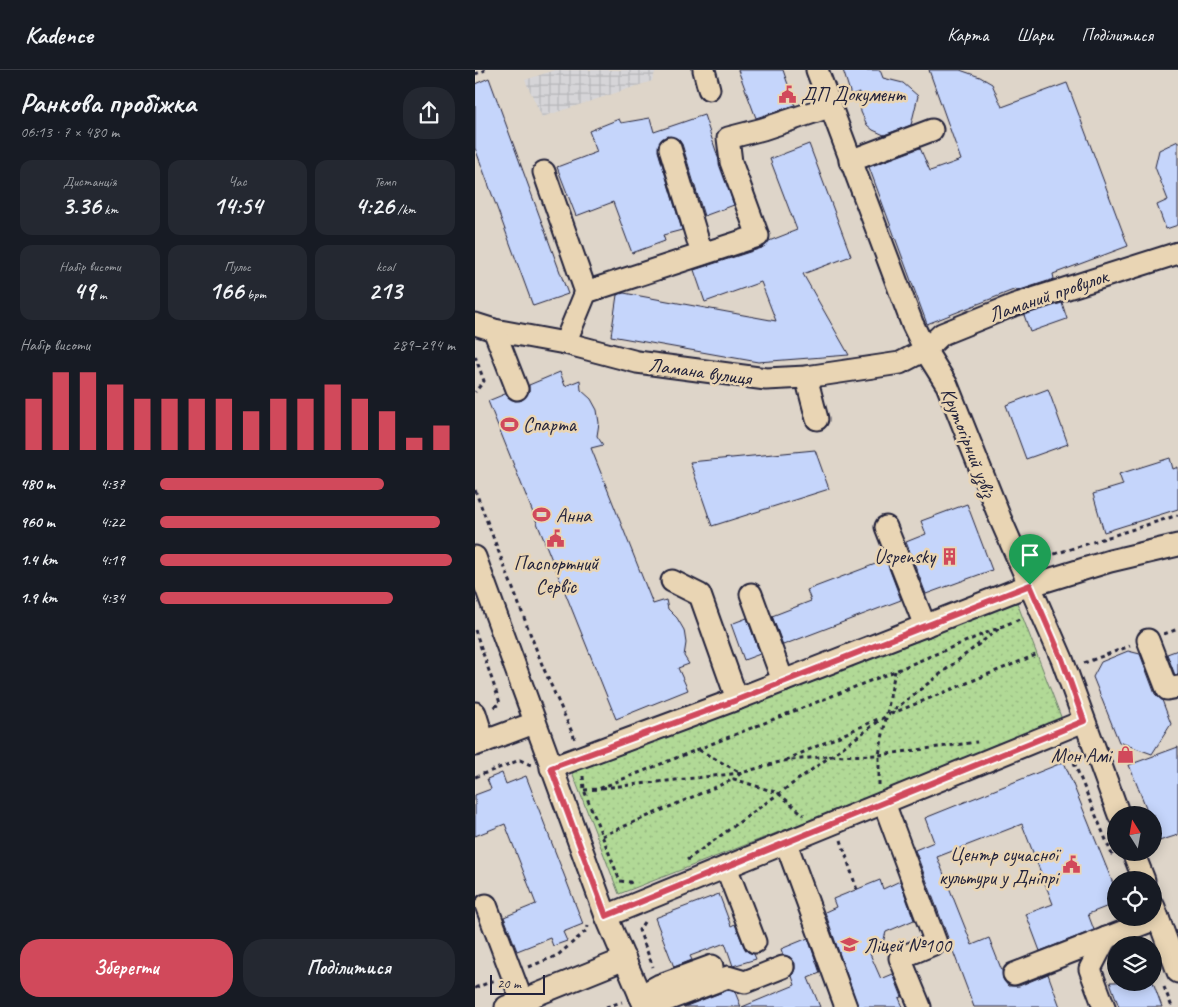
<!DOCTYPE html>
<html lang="uk">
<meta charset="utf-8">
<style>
:root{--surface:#171b24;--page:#242831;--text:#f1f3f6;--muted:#9ea1a6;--line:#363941;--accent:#d1495b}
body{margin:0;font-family:Caveat,sans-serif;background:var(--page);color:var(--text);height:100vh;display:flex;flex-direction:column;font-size:19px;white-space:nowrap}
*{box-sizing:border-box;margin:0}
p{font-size:16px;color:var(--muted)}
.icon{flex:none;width:28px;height:28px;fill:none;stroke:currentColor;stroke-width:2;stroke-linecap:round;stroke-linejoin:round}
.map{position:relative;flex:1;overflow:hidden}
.panel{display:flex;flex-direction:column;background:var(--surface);width:475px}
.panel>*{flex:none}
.needle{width:32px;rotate:349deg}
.buttons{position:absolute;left:632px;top:736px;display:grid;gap:10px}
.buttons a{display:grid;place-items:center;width:55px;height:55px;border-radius:50%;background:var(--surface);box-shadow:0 2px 12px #0003;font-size:25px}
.scale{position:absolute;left:15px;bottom:12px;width:55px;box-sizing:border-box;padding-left:5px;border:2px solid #22223b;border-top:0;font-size:14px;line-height:18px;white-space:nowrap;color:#22223b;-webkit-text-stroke:4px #e9d5b4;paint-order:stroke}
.pin{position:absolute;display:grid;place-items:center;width:42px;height:42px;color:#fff;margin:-51px -21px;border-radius:50% 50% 50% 0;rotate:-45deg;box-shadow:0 0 5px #0007}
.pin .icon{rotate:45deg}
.round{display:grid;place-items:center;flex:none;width:52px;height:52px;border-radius:20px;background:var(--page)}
.overview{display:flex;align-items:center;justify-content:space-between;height:85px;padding:0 20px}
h1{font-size:28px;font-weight:700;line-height:38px}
.stats{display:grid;grid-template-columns:repeat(3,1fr);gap:8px;height:85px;padding:5px 20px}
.stats div{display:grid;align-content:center;border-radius:12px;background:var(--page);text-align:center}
.stats b{font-size:25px;font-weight:700}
.stats small{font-size:14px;font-weight:400}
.stats p{font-size:14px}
.chart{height:140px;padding:10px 20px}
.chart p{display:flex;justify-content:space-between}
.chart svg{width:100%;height:90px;margin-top:5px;stroke:var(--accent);stroke-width:6}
.primary-button{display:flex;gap:10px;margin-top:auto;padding:10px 20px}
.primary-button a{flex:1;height:58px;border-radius:20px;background:var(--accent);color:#fff;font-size:20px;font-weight:700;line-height:58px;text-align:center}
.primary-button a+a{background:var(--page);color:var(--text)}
ul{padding:0 20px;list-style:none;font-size:16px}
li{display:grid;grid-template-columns:80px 60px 1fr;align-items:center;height:38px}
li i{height:12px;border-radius:6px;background:var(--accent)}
header{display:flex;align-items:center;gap:30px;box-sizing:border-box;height:70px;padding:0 25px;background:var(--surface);border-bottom:1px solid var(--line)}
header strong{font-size:24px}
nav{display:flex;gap:28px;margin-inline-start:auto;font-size:18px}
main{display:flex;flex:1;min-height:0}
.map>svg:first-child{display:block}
.industrial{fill:url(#industrial-grid)}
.green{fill:url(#green-dots);stroke:#6a7e68}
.building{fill:#c5d5fb;stroke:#22223b}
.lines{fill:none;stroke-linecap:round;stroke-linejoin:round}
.minor-casing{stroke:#22223b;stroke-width:25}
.path{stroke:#22223b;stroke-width:3;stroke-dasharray:4 4;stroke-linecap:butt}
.minor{stroke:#e9d5b4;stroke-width:21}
.route-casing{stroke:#fff;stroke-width:10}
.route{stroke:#d1495b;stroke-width:6}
.labels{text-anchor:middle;stroke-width:5;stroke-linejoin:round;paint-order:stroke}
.poi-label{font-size:20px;fill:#22223b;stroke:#e9d5b4;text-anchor:start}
.street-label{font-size:20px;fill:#22223b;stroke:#e9d5b4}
</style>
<header>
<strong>Kadence</strong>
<nav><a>Карта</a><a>Шари</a><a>Поділитися</a></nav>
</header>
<main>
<section class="panel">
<div class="overview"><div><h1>Ранкова пробіжка</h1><p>06:13 · 7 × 480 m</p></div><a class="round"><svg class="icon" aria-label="share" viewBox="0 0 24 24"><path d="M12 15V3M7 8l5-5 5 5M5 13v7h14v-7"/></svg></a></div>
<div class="stats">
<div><p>Дистанція</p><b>3.36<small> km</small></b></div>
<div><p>Час</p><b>14:54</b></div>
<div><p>Темп</p><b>4:26<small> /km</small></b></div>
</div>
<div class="stats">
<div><p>Набір висоти</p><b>49<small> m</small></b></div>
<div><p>Пульс</p><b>166<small> bpm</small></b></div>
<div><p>kcal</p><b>213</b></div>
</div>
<div class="chart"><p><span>Набір висоти</span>289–294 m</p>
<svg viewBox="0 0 160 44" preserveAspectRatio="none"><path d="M5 44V19M15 44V6M25 44V6M35 44V12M45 44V19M55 44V19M65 44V19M75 44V19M85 44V25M95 44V19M105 44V19M115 44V12M125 44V19M135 44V25M145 44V38M155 44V32"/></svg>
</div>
<ul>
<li><b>480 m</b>4:37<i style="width:76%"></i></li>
<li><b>960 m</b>4:22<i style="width:95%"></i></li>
<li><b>1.4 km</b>4:19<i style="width:99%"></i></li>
<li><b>1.9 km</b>4:34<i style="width:79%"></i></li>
</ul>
<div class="primary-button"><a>Зберегти</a><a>Поділитися</a></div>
</section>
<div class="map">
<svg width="703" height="937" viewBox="0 0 703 937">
<defs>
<pattern id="industrial-grid" width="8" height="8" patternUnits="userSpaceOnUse" patternTransform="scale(1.25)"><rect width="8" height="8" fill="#d6d5d8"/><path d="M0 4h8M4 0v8" fill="none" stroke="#b7b7ba"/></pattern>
<pattern id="green-dots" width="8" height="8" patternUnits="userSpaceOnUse" patternTransform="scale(1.25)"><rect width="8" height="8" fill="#b1d996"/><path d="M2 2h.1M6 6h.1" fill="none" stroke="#98ba82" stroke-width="1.8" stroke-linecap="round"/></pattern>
</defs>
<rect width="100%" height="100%" fill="#ded5c9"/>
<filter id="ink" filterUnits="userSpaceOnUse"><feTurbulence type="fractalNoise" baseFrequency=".02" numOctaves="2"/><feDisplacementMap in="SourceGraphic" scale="10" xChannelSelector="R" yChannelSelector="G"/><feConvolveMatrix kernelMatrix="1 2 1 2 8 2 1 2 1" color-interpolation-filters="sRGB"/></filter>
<g filter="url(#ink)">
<polygon class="industrial" points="80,0 181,0 177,11 67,47 50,10"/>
<polygon class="green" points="541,530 588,652 144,824 97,702"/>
<g class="building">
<polygon points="263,0 308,0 320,35 281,48"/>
<polygon points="368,0 405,0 408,8 428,13 443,26 436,55 409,65 398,60 392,55 386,42 384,22 376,25"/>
<polygon points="454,0 485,0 505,7 517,14 527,37 592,13 653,176 578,204 579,209 542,221 541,219 452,254 394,97 445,78 455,101 486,90"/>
<polygon points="14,8 93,224 58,236 0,78 0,14"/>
<polygon points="229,45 259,135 229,146 207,74 203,69 192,66 186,70 183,81 207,160 188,165 190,171 157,183 138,132 101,146 82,97 122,82 114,61 144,49 146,53 175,48 179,62"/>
<polygon points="703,71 703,155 691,159 682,135 693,130 680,97 684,80"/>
<polygon points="334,74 376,186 328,204 374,285 283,292 136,266 142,225 149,223 301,251 286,212 230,232 219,200 287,178 294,171 322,160 295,89"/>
<polygon points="587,233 592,249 555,262 549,245"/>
<polygon points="85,302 90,316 105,310 106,320 116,329 122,340 124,353 122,366 128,375 116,378 178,534 191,530 193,539 202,548 209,560 211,573 209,586 214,594 203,598 213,620 141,649 13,331 30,324 40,331 47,330 54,321 54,315"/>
<polygon points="573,319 593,374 551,389 531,335"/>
<polygon points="340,380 354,419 237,456 215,392"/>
<polygon points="695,388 698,399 703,397 703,439 629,462 618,424 648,415 644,404"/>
<polygon points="492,434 517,500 451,524 431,472 451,464 446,451"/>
<polygon points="411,490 426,530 308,575 297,546 336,531 332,520"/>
<polygon points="272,548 285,584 269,590 256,554"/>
<polygon points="703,580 703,605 700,605 692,584"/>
<polygon points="653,581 665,584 680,624 687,630 696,654 677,684 644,672 618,607 626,592"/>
<polygon points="703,677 703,765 684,771 679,756 679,745 674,745 654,695"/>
<polygon points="589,692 641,821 641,833 613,844 619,860 565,881 551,844 578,834 547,754 462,787 497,875 514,868 527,901 528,909 533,916 544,916 573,904 585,937 499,937 440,780 459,772 450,748"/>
<polygon points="27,703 31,714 51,706 108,854 88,862 92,871 78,876 75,868 42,881 29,847 61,834 30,754 0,766 0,725 16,719 12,709"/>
<polygon points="405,810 408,819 425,811 439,850 411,862 407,876 395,884 406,909 418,904 427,927 424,928 428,937 383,937 350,842 361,837 358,829"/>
<polygon points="244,824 256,856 260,854 269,877 273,882 279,884 281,889 258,896 250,873 215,886 217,890 199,897 180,848"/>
<polygon points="333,868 345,903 333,908 345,937 267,937 320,915 317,906 320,899 320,893 315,887 308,885 306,879"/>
<polygon points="635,912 678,912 687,937 644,937"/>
<polygon points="253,920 260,922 266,937 209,937"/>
</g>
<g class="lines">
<defs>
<g id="minor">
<polyline points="229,0 234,19"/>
<polyline points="342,0 437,253 450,280 472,315 525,448 587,589 644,745"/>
<polyline points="195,78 227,184"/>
<polyline points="375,91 457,60"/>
<polyline points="69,102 111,222"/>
<polyline points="0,254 19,260 90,273 162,292 291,309 331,307 425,293 450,280 467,264 539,235 703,183"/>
<polyline points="19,260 42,319"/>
<polyline points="90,273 111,222 283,166 256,92 253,68 288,59 354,37"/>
<polyline points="331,307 342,349"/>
<polyline points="411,457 450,556"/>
<polyline points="0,487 131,846 170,937"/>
<polyline points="197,511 225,525 262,629"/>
<polyline points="276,524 308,611"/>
<polyline points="673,570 692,619 703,617"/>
<polyline points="0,643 9,672"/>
<polyline points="0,675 59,653"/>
<polyline points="76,698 262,629 544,519 635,491 703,475"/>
<polyline points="409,733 461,873 425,888 445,937"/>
<polyline points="311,773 371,937"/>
<polyline points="658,782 669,810"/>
<polyline points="251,797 280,872"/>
<polyline points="11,835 47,931"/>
<polyline points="679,837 703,902"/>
<polyline points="131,846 609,651"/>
<polyline points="539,904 683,848"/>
<polyline points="165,926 185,915 237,896"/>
<polyline points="31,937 150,889"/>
<polyline points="173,937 253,907 270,912 308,897"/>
<polyline points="629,937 615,899 631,868"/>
</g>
</defs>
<use href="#minor" class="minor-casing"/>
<g class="path">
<polyline points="0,4 10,0"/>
<polyline points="0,286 9,311 0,322"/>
<polyline points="0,420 68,597 100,669"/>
<polyline points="564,489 703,445"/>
<polyline points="0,560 25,633 17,639"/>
<polyline points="689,564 703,559"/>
<polyline points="609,593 655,576"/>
<polyline points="416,644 563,584"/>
<polyline points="593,678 638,787"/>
<polyline points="224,680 266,703 259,709 303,723 329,745"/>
<polyline points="311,690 403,649"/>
<polyline points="108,706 109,720 145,811 155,812 157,816"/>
<polyline points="0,707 45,690 56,695"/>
<polyline points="404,715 404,685 420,601"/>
<polyline points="127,718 266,703 308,691 353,686 404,685 502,672"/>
<polyline points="109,720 123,719 420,601 547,548"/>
<polyline points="127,766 259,709"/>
<polyline points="366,770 382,820"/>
<polyline points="212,790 411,646 526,557"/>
<polyline points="169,852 164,860 178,897"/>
<polyline points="54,897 83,885 112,860 113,856"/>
<polyline points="689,917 697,937"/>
<polyline points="0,918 20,910"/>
<polyline points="131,937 147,932"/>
</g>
<use href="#minor" class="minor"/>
</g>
</g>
<g class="lines" filter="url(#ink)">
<defs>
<polygon id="route" points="555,515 587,589 609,651 131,846 76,698 262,630"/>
</defs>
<use href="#route" class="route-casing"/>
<use href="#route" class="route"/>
</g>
<defs>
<symbol id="civic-bare" viewBox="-9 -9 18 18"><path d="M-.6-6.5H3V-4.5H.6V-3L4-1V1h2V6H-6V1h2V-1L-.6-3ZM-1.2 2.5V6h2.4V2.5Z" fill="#d1495b" stroke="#e9d5b4" stroke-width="2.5" paint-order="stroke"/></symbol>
<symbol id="stadium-bare" viewBox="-9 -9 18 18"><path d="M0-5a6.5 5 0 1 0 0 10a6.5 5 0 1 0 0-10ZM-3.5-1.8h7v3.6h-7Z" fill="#d1495b" stroke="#e9d5b4" stroke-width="2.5" paint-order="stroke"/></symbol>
<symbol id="building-bare" viewBox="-9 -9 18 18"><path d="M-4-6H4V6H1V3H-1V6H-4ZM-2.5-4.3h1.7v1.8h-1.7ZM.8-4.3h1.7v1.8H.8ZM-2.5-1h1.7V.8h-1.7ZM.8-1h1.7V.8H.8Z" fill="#d1495b" stroke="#e9d5b4" stroke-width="2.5" paint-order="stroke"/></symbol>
<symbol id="shop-bare" viewBox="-9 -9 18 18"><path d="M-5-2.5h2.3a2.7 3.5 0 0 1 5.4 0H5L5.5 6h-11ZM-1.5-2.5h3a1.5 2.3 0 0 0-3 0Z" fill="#d1495b" stroke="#e9d5b4" stroke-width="2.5" paint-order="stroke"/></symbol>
<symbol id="school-bare" viewBox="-9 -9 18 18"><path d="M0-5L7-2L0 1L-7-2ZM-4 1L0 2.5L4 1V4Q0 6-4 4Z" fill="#d1495b" stroke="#e9d5b4" stroke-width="2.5" paint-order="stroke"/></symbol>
</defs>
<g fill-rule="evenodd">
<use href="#civic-bare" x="300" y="12" width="25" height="25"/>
<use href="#stadium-bare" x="22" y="342" width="25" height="25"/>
<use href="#stadium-bare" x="54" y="432" width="25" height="25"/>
<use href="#civic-bare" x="68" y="456" width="25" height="25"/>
<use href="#building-bare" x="462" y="474" width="25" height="25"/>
<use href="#shop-bare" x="638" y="672" width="25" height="25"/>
<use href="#civic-bare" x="584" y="782" width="25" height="25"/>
<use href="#school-bare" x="362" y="862" width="25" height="25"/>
</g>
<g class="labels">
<g class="poi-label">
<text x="326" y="31">ДП Документ</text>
<text x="48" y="361">Спарта</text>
<text x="81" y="452">Анна</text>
<text x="460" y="493" text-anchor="end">Uspensky</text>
<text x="81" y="500" text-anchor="middle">Паспортний<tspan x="81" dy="23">Сервіс</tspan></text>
<text x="636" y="692" text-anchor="end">Мон Амі</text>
<text x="583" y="791" text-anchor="end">Центр сучасної<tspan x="583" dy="23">культури у Дніпрі</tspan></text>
<text x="389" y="882">Ліцей №100</text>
</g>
<g class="street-label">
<text transform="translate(573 225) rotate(-19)" y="7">Ламаний провулок</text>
<text transform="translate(225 301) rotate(8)" y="7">Ламана вулиця</text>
<text transform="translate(494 372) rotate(68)" y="7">Крутогірний узвіз</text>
</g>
</g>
</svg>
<div class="buttons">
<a><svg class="needle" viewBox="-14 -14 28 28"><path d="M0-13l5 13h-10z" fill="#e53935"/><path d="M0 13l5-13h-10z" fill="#9ea1a6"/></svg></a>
<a><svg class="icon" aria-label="locate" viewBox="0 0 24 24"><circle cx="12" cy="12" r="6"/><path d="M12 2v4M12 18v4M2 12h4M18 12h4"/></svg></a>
<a><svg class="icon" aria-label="layers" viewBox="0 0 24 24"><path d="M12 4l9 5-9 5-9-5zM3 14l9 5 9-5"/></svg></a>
</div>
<div class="scale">20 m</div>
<div class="pin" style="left:555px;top:515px;background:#1e9e55"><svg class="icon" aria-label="arrive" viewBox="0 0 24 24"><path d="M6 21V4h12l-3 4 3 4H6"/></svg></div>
</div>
</main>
